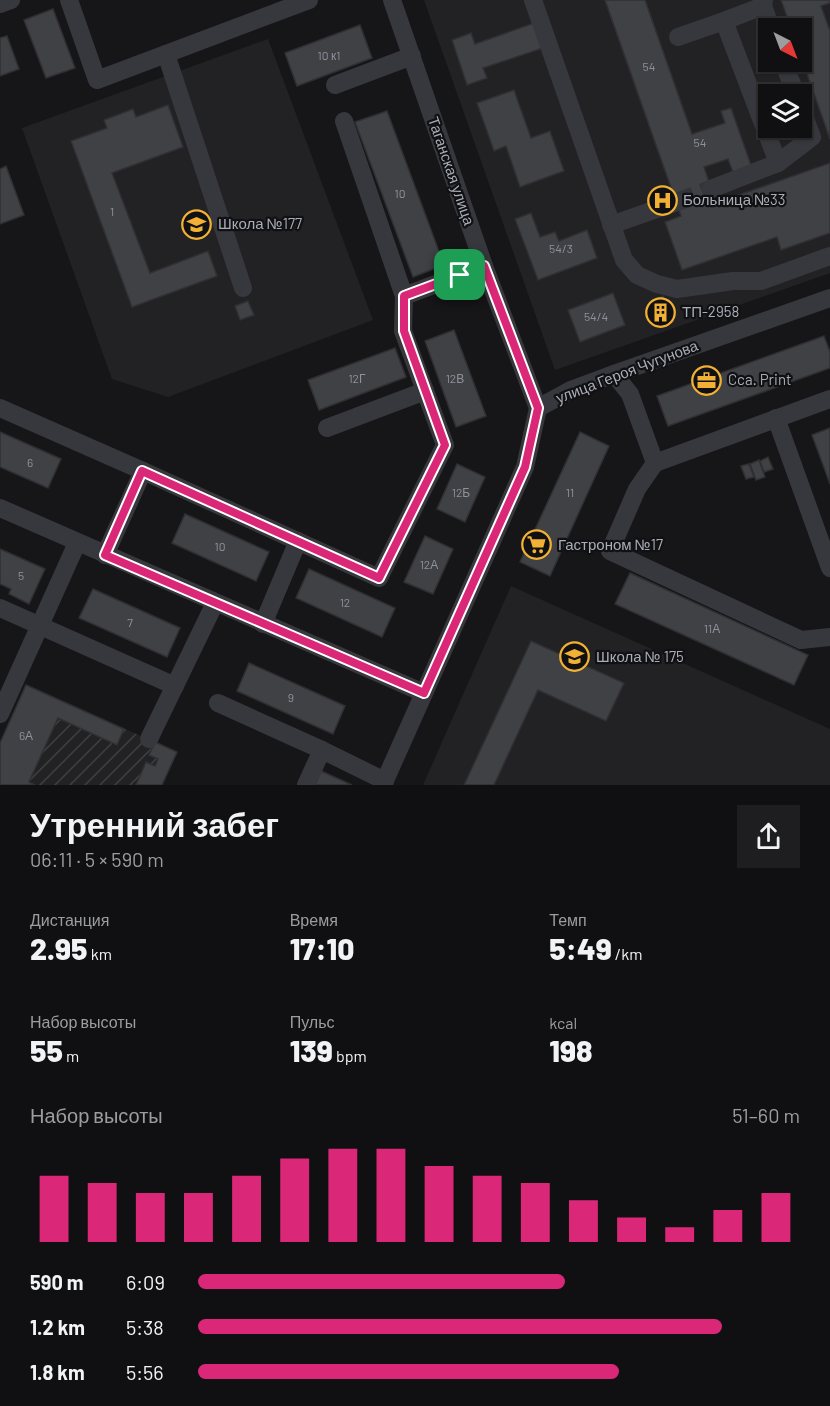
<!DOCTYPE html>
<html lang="ru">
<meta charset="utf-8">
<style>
:root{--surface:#101012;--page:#1e1e20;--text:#f1f3f6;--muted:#9c9d9f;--line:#303032;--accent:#db2777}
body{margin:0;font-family:Barlow,sans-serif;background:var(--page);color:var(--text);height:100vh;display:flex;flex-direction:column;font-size:22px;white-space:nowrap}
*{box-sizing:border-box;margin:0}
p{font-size:20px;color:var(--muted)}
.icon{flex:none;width:33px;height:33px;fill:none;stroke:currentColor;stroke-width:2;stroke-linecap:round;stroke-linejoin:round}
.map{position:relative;height:785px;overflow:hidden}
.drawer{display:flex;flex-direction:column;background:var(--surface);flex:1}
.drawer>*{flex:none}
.needle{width:39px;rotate:138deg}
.buttons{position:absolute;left:758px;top:18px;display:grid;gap:12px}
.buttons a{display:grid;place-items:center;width:54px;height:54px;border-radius:0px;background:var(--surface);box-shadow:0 2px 4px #0004,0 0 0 2px var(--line);font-size:30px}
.pin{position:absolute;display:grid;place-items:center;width:51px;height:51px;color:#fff;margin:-26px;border-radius:12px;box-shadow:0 3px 9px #0006}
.round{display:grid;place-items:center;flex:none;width:63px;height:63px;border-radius:0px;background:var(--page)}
.overview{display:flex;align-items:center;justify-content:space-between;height:102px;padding:0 30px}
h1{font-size:33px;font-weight:800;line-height:45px}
.metrics{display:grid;grid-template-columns:repeat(3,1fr);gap:9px;height:102px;padding:6px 30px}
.metrics div{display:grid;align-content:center}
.metrics b{font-size:30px;font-weight:800}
.metrics small{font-size:16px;font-weight:400}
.metrics p{font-size:16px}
.chart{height:168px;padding:12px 30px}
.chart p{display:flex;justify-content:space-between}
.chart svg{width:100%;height:108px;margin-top:6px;stroke:var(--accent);stroke-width:6}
ul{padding:0 30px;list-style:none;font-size:20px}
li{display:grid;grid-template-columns:96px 72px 1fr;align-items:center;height:45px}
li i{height:15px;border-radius:8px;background:var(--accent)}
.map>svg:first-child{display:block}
.built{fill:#222225;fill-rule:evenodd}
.industrial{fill:url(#industrial-furrows)}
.building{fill:#404145;stroke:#303034;stroke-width:1.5}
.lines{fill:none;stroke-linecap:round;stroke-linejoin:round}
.minor-tunnel{stroke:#333438;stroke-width:18;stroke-dasharray:18 9;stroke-linecap:butt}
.minor{stroke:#37383d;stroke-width:18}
.route-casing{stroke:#fff;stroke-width:12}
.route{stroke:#db2777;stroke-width:8}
.labels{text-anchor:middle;stroke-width:4.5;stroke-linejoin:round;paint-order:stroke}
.number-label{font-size:12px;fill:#8e929b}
.street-label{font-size:15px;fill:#a8adb8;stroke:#111113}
.poi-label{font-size:15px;fill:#a8adb8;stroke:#111113;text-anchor:start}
</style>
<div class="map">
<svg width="830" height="785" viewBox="0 0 830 785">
<defs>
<pattern id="industrial-furrows" width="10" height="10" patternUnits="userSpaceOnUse" patternTransform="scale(1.5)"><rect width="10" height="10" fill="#222225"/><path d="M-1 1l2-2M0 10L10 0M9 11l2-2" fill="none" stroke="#3f3f43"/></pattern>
</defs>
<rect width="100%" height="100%" fill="#161618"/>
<g class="built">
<path d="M424,0H830V273L555,370ZM768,28H801V62H768ZM768,94H801V128H768Z"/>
<polygon points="268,39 373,320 168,397 112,379 22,128"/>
<polygon points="511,586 830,729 830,785 423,785"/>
</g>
<polygon class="industrial" points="26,685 177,752 162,785 0,785"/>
<g class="building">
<polygon points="605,0 645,0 716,203 681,216"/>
<polygon points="605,0 645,0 692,134 725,123 721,111 731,108 752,168 734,175 728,159 704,167 716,203 830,163 830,233 781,250 777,237 682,270 665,222 681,216"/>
<polygon points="781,0 830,0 830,3 821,6 830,31 830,139 801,57 801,28 791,28"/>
<polygon points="53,9 75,68 46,78 24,20"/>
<polygon points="537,22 546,47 483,68 487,78 467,85 452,40 471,33 475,44"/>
<polygon points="360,25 372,58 297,86 285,53"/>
<polygon points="7,36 19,69 0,76 0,38"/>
<polygon points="514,90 531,138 550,131 564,171 520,187 506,146 494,151 477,103"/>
<polygon points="168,105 183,147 112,173 150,273 208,251 217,276 132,307 71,141 107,128 104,120 133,109 136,117"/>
<polygon points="387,111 444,265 413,277 355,122"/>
<polygon points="6,166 24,215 0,224 0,169"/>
<polygon points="531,213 540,237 555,232 559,241 587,230 597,258 538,280 515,219"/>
<polygon points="613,293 625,325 580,342 568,310"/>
<polygon points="663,296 673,322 660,327 650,302"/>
<polygon points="248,301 254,315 240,320 235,306"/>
<polygon points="454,330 486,416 456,427 425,341"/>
<polygon points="824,336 830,352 830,368 668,426 657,396"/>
<polygon points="395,348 406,377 319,410 308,380"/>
<polygon points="830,428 830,484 812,435"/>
<polygon points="0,432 61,459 48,488 0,467"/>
<polygon points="580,432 609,446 550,576 520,562"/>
<polygon points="768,457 773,469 764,472 760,461"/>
<polygon points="759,460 765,477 756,480 750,464"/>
<polygon points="457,464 485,477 465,522 437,509"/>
<polygon points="749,464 754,477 746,479 741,466"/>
<polygon points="185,514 269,552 256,581 172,543"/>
<polygon points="425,536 453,549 433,594 404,582"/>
<polygon points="0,549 45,569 29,604 9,594 11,589 0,584"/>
<polygon points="309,569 395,608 382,637 296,598"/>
<polygon points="630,573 808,655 794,685 615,604"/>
<polygon points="93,589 180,628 167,657 79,618"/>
<polygon points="531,641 624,683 606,721 538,690 494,785 464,785"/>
<polygon points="249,663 345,706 333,734 237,691"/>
<polygon points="26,685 124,729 117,745 58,718 29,782 35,785 0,785 0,743"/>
<polygon points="155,742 177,752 162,785 136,785 146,762 155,766 158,759 149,755"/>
<polygon points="321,771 352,785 315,785"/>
</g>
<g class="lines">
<polyline class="minor-tunnel" points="677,202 711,189"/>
<g class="minor">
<polyline points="69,0 97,80 309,0"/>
<polyline points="392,0 484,266 538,408"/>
<polyline points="533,0 624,260 637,275 657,284 677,289 733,281 761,281 830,256"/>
<polyline points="0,4 11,0"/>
<polyline points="763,6 771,28"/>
<polyline points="678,37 724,21"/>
<polyline points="166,54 243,288"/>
<polyline points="783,62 796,94"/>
<polyline points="335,85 412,56"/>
<polyline points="778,163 812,137 801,108"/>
<polyline points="711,189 778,163 724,21 763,6 764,0"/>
<polyline points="611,225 677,202"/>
<polyline points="404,296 484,266"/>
<polyline points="614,374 630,394 655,463 830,399"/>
<polyline points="0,408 143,471 379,578 445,445 403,331 404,296 344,121"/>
<polyline points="776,418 830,568"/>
<polyline points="327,428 425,391"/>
<polyline points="655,463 637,489 610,551 801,640 830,637"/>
<polyline points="0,508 424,693"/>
<polyline points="105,555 143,471"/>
<polyline points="0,608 175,686"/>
<polyline points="263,624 298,541"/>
<polyline points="218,703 322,750"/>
<polyline points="0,714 77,543"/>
<polyline points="149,739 215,603"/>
<polyline points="306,785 322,750 385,781"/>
<polyline points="383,785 525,467 538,408 571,390 614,374 830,298"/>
</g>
</g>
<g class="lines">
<defs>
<polygon id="route" points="484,266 538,408 525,467 424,693 105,555 142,471 379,578 445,445 404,331 404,296"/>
</defs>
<use href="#route" class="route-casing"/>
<use href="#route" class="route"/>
</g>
<defs>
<symbol id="hospital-ring" viewBox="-11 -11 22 22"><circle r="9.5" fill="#111113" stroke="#f2b134" stroke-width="1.5"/><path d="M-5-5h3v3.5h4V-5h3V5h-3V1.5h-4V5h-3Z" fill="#f2b134"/></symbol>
<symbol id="school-ring" viewBox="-11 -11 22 22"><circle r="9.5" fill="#111113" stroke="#f2b134" stroke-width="1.5"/><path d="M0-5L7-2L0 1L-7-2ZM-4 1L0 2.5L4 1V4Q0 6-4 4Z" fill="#f2b134"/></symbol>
<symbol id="building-ring" viewBox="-11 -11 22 22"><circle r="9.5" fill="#111113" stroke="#f2b134" stroke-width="1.5"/><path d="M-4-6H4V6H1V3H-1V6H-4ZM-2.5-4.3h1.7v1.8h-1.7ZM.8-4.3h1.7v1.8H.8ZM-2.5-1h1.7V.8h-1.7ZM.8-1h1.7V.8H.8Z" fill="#f2b134"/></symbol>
<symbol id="office-ring" viewBox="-11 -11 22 22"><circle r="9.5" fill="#111113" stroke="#f2b134" stroke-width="1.5"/><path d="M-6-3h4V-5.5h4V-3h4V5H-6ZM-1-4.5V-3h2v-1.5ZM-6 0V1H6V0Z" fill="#f2b134"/></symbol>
<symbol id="supermarket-ring" viewBox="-11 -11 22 22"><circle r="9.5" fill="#111113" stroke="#f2b134" stroke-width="1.5"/><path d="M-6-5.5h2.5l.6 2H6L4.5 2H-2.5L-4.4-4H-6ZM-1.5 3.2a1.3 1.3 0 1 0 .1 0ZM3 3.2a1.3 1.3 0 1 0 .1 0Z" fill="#f2b134"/></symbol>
</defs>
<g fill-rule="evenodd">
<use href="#hospital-ring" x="646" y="184" width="33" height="33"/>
<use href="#school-ring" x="180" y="208" width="33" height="33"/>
<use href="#building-ring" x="644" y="296" width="33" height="33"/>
<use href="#office-ring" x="690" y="364" width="33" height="33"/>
<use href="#supermarket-ring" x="520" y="528" width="33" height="33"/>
<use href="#school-ring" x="558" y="640" width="33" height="33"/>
</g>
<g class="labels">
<g class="number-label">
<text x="329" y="60">10 к1</text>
<text x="649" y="71">54</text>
<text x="700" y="147">54</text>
<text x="400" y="198">10</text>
<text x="112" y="216">1</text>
<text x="561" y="253">54/3</text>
<text x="596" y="321">54/4</text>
<text x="357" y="383">12Г</text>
<text x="455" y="383">12В</text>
<text x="30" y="467">6</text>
<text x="461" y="497">12Б</text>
<text x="570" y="497">11</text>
<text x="220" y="551">10</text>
<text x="429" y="569">12А</text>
<text x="21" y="580">5</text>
<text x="345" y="607">12</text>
<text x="130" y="627">7</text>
<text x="712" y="633">11А</text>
<text x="291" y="702">9</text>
<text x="26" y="740">6А</text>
</g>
<g class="street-label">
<text transform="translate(451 171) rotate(71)" y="5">Таганская улица</text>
<text transform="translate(627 372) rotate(-21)" y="5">улица Героя Чугунова</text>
</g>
<g class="poi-label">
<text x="683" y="205">Больница №33</text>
<text x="218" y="229">Школа №177</text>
<text x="682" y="317">ТП-2958</text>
<text x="728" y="385">Cca. Print</text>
<text x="558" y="550">Гастроном №17</text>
<text x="596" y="662">Школа № 175</text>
</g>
</g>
</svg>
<div class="buttons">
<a><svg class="needle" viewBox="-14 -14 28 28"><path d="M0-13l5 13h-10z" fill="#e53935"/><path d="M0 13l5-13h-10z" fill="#9c9d9f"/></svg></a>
<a><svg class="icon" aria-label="layers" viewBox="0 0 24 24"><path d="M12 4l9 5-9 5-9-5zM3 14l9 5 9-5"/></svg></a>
</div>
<div class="pin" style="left:460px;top:275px;background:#1e9e55"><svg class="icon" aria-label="arrive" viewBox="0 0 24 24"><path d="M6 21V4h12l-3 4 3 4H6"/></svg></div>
</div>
<section class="drawer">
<div class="overview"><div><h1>Утренний забег</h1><p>06:11 · 5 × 590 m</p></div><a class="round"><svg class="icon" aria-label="share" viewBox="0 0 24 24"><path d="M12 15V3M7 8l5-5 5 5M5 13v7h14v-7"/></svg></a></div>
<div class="metrics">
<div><p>Дистанция</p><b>2.95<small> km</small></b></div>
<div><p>Время</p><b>17:10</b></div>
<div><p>Темп</p><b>5:49<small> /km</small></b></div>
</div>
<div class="metrics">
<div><p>Набор высоты</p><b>55<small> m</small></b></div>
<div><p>Пульс</p><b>139<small> bpm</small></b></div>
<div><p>kcal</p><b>198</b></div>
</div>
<div class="chart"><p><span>Набор высоты</span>51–60 m</p>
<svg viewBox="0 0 160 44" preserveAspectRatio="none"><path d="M5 44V17M15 44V20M25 44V24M35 44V24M45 44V17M55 44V10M65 44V6M75 44V6M85 44V13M95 44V17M105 44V20M115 44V27M125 44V34M135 44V38M145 44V31M155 44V24"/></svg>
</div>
<ul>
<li><b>590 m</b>6:09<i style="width:61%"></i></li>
<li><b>1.2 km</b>5:38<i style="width:87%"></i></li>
<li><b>1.8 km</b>5:56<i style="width:70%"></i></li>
</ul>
</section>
